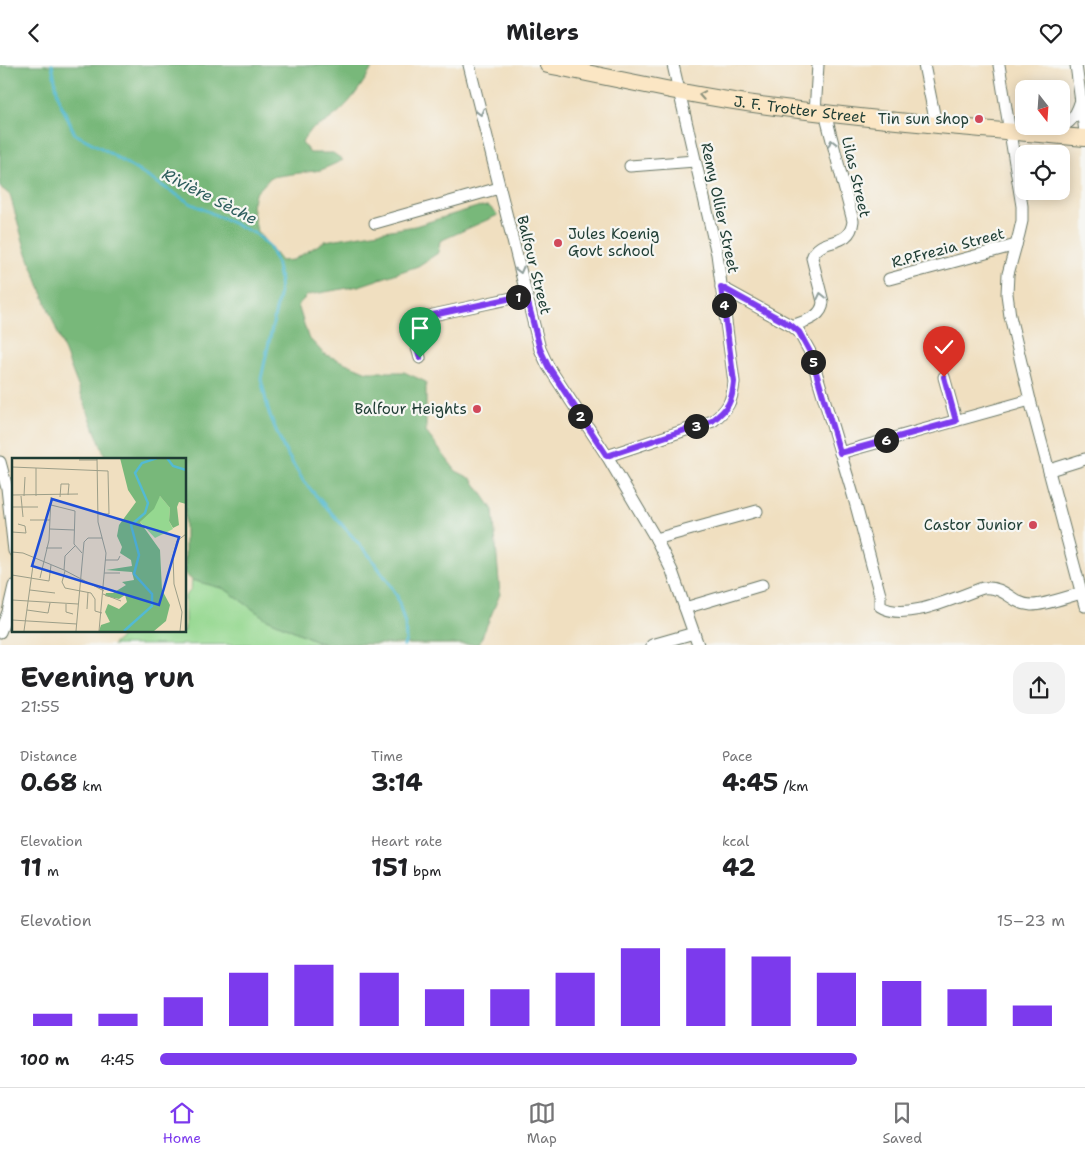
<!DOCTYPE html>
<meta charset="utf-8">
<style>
:root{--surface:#fff;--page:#f2f2f2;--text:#202124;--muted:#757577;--line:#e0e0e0;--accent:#7c3aed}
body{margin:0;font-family:"Shantell Sans",sans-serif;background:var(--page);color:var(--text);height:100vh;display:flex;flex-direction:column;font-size:19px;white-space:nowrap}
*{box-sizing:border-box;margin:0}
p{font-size:16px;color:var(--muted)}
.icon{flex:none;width:28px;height:28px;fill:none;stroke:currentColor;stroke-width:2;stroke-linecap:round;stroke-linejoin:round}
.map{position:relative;height:580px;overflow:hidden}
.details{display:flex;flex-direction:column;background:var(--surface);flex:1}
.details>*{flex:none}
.needle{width:32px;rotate:163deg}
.buttons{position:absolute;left:1015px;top:15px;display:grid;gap:10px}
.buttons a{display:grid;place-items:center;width:55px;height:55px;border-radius:10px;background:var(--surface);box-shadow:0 2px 12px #0003;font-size:25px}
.pin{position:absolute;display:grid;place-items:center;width:42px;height:42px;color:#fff;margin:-51px -21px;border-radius:50% 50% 50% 0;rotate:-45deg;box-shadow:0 0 5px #0007}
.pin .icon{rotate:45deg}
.km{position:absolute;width:25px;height:25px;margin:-12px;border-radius:50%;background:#222;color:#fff;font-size:14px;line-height:25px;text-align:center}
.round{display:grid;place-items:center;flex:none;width:52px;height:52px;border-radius:15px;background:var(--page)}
.head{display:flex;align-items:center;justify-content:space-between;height:85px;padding:0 20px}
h1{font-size:28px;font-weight:700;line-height:38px}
.stats{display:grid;grid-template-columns:repeat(3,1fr);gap:8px;height:85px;padding:5px 20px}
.stats div{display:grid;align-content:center}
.stats b{font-size:25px;font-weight:700}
.stats small{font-size:14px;font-weight:400}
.stats p{font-size:14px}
.chart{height:140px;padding:10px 20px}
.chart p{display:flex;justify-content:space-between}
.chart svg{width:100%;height:90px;margin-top:5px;stroke:var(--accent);stroke-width:6}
ul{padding:0 20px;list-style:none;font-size:16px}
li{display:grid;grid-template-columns:80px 60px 1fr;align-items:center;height:38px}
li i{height:12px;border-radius:6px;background:var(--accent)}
header{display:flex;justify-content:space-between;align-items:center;height:65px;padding:0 20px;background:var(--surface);font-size:22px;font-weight:700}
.tabs{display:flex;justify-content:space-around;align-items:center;height:70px;border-top:1px solid var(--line);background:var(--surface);font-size:14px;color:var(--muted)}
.tabs a{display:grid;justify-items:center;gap:2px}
.tabs .active{color:var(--accent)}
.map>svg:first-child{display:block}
.green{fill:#95d890;stroke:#5a8a62}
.forest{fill:#78b87a;stroke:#4c7a57}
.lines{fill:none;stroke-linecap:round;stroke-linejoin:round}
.stream{stroke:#54bad2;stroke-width:3}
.street-casing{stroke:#687665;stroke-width:13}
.secondary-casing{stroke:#687665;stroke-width:18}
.street{stroke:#fff;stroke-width:11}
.secondary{stroke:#fbe6c4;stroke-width:16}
.oneway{stroke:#8d927c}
.oneway2{stroke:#8f9e9a}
.route-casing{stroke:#fff;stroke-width:10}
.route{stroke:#7c3aed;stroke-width:6}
.poi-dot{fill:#d1495b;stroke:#f6f6f2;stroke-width:2}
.labels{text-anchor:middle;stroke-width:4.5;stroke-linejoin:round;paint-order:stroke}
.street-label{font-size:15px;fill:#1f3d34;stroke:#f6f6f2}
.poi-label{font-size:15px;fill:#1f3d34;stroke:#f6f6f2;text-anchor:end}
.water-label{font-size:16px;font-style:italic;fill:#2c5c5c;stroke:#f6f6f2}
.inset-river{fill:none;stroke:#54bad2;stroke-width:2.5}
.inset-road{fill:none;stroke:#9c9e88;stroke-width:1}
.view{fill:#1d4ed8;fill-opacity:0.15;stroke:#1d4ed8;stroke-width:2.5}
.inset-edge{fill:none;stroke:#1f3d34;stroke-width:2.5}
</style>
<header><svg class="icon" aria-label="back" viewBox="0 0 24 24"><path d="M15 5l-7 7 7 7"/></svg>Milers<svg class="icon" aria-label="heart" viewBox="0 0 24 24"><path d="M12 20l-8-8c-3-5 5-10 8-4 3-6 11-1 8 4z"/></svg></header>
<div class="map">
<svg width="1085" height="580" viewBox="0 0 1085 580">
<rect width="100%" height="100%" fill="#f6f6f2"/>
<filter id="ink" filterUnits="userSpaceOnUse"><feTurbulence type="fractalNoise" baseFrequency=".02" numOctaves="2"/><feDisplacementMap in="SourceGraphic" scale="10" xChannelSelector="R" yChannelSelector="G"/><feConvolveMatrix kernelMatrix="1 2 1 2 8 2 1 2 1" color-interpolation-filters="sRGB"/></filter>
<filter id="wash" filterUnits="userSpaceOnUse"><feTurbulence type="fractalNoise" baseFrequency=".0096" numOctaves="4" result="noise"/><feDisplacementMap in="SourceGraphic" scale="20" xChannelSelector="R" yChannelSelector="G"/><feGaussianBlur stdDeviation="1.12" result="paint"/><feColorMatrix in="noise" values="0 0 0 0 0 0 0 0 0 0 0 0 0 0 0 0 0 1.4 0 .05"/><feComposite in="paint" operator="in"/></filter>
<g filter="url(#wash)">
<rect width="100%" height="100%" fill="#f0dfc0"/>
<polygon class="green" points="192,515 225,524 265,553 323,579 112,580 129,566 185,566 185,531 191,525"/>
<path class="forest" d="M0,0H374C362,20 350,40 330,54C315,65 311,59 302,78L310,88H333L343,95L321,105L271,112L255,129L252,141L257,166L281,196L293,195L325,176L415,161L477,142L489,141L498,150L440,176L438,188L418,201L359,221L308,230L298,240L308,272L324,289L367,307H404L426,317V367L456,406L472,414L493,445L500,529L479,579H324L265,553L225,524L192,515L185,509V394H106L25,183L10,130L0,122Z"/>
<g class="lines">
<polyline class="stream" points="52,0 59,35 75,69 103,84 190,138 256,169 269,181 276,196 280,215 279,231 261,314 269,348 284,384 304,417 368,489 388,516 397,531 405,559 406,575 404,580"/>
</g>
</g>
<g filter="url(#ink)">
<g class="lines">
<defs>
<g id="street">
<polyline points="469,0 540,284 548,301 607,391 656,474 672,506 698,580"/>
<polyline points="924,0 936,59"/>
<polyline points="999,0 1022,141 1022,156 1019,169 1008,209 1007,229 1010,251 1030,335 1085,541"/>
<polyline points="1076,0 1085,67"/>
<polyline points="815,47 818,0"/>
<path d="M1049,68C1066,60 1074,57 1080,38"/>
<polyline points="630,101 695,96"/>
<polyline points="375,158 499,123"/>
<polyline points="889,214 1016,180"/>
<path d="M721,222L792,261L799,267L810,287L854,433L880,530V541C905,558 957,531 983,523C1007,521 1011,539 1031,540C1043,541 1069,531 1082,528"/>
<path d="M792,261C804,256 822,253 823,237L812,193C819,170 850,185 853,156L825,48"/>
<path d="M420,293C414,270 406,260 433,250L526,230"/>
<polyline points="944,312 956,355"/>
<polyline points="840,388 1030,335"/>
<path d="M607,391L713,356C728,344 732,337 734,317L717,189L673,0"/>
<polyline points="0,397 7,423 14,486"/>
<polyline points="1050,405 1085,394"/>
<polyline points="656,474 757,446"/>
<polyline points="685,543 762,520"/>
<polyline points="0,567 8,547 14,521"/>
<polyline points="652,580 694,568"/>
</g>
<g id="secondary">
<path id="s1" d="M548,0C621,15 694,31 768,41C873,55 979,64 1085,73"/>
</g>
</defs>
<use href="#street" class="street-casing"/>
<use href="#secondary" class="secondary-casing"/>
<use href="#street" class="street"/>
<use href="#secondary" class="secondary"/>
</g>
<defs><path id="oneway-chevron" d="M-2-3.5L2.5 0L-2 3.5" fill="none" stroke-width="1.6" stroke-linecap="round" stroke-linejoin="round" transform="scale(1.25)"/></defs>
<use class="oneway" href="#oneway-chevron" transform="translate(702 30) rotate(-170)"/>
<g class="oneway2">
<use href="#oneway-chevron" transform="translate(480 47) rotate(76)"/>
<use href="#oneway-chevron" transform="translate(832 78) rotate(-104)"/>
<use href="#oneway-chevron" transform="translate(520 205) rotate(76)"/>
<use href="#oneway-chevron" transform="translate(821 231) rotate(-102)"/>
</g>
</g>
<g class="lines" filter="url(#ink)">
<defs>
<path id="route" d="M420,293C414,270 406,259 433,250L526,230L540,284L548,301L607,391L712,356C728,344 732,337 734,317L721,222L792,261L799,267L810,287L840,388L956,356L944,312"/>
</defs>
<use href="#route" class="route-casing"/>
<use href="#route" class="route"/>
</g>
<g class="poi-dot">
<circle cx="979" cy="54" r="5"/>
<circle cx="558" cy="178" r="5"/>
<circle cx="477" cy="344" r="5"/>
<circle cx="1033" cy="460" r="5"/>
</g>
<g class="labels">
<g class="street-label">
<text dy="5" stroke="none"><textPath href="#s1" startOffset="256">J. F. Trotter Street</textPath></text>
<text transform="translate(856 112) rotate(77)" y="5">Lilas Street</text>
<text transform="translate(720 143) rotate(78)" y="5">Remy Ollier Street</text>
<text transform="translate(948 183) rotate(-15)" y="5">R.P.Frezia Street</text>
<text transform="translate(534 200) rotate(76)" y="5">Balfour Street</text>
</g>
<g class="poi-label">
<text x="969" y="59">Tin sun shop</text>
<text x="568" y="174" text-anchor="start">Jules Koenig<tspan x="568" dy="17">Govt school</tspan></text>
<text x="467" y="349">Balfour Heights</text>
<text x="1023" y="465">Castor Junior</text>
</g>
<g class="water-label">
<text transform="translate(210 131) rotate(27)" y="6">Rivière Sèche</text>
</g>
</g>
<g transform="translate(12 393)">
<rect width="174" height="174" fill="#f0dfc0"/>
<path d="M148,38L158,50L157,63L161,71L143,80L128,64Z" fill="#95d890"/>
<path d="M108,0H174V46L167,44L165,49L167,67L161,70L157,63L158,50L148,38L142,51L128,64L148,92L150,132L158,147L154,163L142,173H87L89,167L98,164L93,154L96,146L107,151L115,144L113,137L107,141L93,138L94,135H101L114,127L110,124L122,122L120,114L94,112L120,108L119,102L108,95L110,89L105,78L107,67L124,44L116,32Z" fill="#78b87a"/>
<path class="inset-river" d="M155,0L161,8L174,12M112,173L140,148V136L122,116L127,97L119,67L133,55L136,45L123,15L130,5L145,0"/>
<path class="inset-road" d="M85,0L86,64L94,95L87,173M67,2H85M0,9L96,13L97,56H86M0,37L66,36M9,38L11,59M12,38L13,19M24,38V10M48,39L49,26H57L56,37M39,47L63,53L62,86L70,95M0,49H26M18,62H38M38,71L62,72M0,74L14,75L13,68L6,66M34,90H50M0,94L11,95L52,112L92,133M93,102H106L108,98M52,112L53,98L63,88M53,113L50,124L53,130L79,135L83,141V153L90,155M92,115H108M0,117L37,123L39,107M28,120L37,82L39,39M18,132L43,135M91,136L109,143M0,142L66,146M54,146V154L61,156M75,151L76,134M15,152L36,155L38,145M0,162L65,166M12,173L22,100M64,173L72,84L76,80H90M168,173L170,154L162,126L161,98L165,83L174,76"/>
<path class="view" d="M40,41L167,79L147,147L20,108Z"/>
<rect width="174" height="174" class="inset-edge"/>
</g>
</svg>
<div class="buttons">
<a><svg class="needle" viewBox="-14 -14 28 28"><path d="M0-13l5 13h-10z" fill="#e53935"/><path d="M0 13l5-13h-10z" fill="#757577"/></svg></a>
<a><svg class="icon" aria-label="locate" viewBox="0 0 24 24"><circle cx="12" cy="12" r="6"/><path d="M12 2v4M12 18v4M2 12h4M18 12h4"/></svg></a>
</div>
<div class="pin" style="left:420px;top:293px;background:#1e9e55"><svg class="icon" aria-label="arrive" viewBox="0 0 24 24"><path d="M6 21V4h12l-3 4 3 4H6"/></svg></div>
<div class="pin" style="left:944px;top:312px;background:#d93025"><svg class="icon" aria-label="check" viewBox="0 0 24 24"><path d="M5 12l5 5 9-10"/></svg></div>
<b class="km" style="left:518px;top:232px">1</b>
<b class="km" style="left:580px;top:351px">2</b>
<b class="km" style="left:696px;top:361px">3</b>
<b class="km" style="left:724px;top:240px">4</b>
<b class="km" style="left:813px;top:297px">5</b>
<b class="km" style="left:886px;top:375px">6</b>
</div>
<section class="details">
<div class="head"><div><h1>Evening run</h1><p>21:55</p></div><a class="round"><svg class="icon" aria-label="share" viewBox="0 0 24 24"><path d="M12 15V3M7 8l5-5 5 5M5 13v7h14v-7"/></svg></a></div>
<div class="stats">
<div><p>Distance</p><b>0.68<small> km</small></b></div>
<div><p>Time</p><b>3:14</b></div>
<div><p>Pace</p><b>4:45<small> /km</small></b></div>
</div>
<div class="stats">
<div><p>Elevation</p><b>11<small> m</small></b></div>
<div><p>Heart rate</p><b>151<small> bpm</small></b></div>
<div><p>kcal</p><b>42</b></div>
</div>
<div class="chart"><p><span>Elevation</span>15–23 m</p>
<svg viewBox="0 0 160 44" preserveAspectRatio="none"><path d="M5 44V38M15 44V38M25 44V30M35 44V18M45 44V14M55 44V18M65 44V26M75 44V26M85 44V18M95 44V6M105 44V6M115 44V10M125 44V18M135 44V22M145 44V26M155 44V34"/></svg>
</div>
<ul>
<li><b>100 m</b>4:45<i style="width:77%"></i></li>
</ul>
</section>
<nav class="tabs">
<a class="active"><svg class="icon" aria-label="home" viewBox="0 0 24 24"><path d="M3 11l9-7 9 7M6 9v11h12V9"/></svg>Home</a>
<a><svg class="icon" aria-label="map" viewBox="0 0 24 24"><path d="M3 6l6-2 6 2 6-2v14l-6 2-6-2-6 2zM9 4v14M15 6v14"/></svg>Map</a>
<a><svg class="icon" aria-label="saved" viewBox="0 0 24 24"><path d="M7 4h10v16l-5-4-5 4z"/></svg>Saved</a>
</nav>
